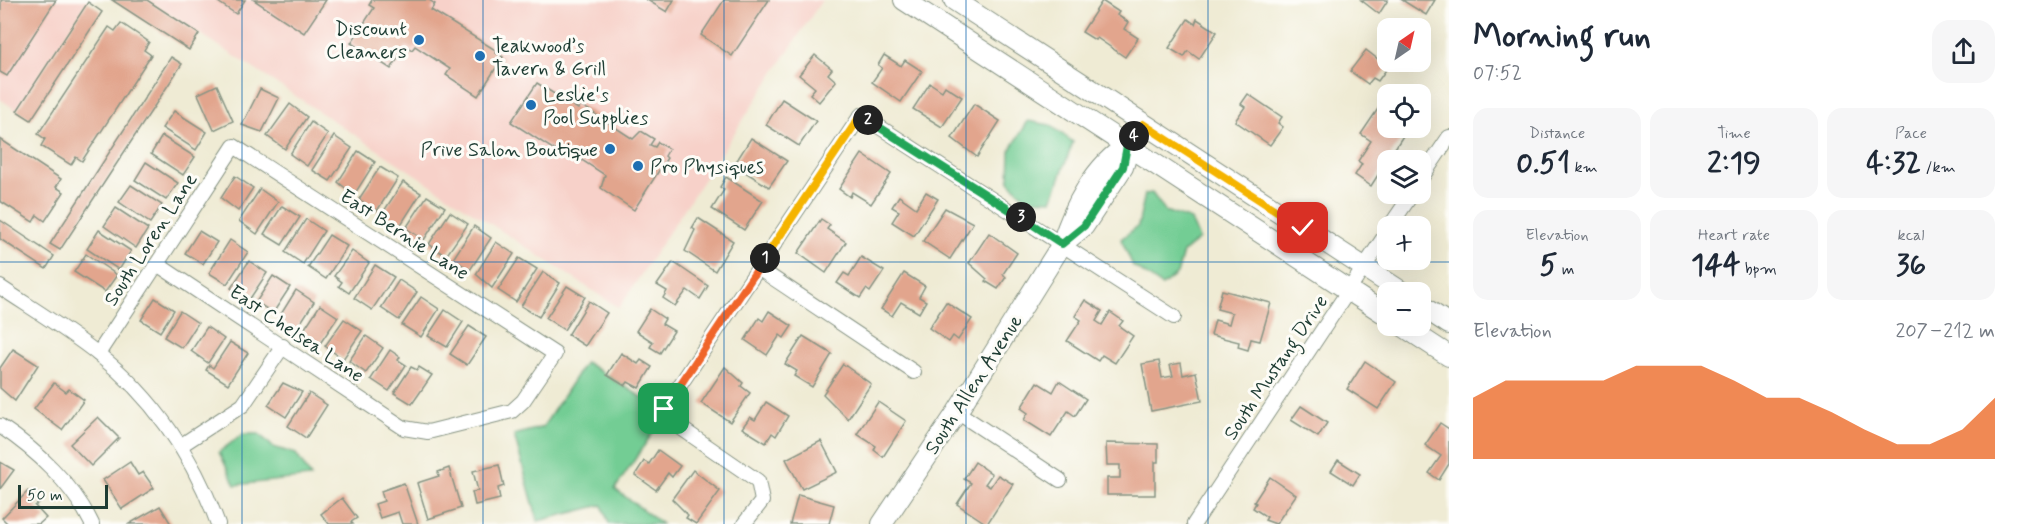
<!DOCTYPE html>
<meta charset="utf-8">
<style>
:root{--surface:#fff;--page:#f6f6f7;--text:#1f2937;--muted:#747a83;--accent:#ea580c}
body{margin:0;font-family:Mynerve,sans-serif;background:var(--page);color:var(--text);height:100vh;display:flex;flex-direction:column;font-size:22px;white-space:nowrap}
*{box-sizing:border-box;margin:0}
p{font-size:20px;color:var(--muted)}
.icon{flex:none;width:33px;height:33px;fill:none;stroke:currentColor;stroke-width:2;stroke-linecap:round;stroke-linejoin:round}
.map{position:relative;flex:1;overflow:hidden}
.panel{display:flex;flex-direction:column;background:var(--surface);width:570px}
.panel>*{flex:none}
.needle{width:39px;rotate:34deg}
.fabs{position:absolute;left:1377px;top:18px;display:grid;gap:12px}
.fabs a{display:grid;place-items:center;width:54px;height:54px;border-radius:12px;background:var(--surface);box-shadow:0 6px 24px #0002;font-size:30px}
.scale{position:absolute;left:18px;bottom:15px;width:90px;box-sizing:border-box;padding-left:6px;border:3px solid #1f3d34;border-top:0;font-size:16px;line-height:21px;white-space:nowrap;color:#1f3d34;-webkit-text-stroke:4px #fdfcf7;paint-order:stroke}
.pin{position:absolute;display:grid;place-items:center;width:51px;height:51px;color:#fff;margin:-26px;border-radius:12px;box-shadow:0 3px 9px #0006}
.km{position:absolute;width:30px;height:30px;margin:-15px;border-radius:50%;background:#222;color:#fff;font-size:16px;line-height:30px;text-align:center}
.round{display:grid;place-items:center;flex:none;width:63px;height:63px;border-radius:18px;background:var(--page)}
.headline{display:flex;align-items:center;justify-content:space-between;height:102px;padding:0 24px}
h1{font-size:33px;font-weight:800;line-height:45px}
.metrics{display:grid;grid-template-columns:repeat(3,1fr);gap:9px;height:102px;padding:6px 24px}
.metrics div{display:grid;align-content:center;border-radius:15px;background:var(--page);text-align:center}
.metrics b{font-size:30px;font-weight:800}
.metrics small{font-size:16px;font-weight:400}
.metrics p{font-size:16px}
.chart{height:168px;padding:12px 24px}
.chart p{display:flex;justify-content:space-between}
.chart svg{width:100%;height:108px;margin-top:6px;fill:var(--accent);opacity:.7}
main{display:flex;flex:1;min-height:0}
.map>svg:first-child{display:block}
.built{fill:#f7d1c9}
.green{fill:#73cd94;stroke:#498564;stroke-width:1.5}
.building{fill:#e2a58d}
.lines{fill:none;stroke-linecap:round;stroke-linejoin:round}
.street-casing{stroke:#879484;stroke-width:16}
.secondary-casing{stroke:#879484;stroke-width:22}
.street{stroke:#fff;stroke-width:14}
.secondary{stroke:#fff;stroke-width:20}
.split-1-casing{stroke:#fff;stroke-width:12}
.split-2-casing{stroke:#fff;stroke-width:12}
.split-3-casing{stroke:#fff;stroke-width:12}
.split-4-casing{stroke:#fff;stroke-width:12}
.split-5-casing{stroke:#fff;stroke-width:12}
.split-1{stroke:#f0652b;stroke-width:8}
.split-2{stroke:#f5b400;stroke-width:8}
.split-3{stroke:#22a559;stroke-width:8}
.split-4{stroke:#22a559;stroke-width:8}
.split-5{stroke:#f5b400;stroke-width:8}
.grid{fill:none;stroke:#1f6fb2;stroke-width:1.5;stroke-opacity:0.55}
.poi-dot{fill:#1f6fb2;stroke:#fdfcf7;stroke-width:2}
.labels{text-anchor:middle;stroke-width:6;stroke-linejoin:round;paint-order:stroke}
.poi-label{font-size:20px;fill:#1f3d34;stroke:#fdfcf7;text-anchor:start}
.street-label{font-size:20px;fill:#1f3d34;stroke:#fdfcf7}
</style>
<main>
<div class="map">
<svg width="1449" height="524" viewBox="0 0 1449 524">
<rect width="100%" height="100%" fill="#fdfcf7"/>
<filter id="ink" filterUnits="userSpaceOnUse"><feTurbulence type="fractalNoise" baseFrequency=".0167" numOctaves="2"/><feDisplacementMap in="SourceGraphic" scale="12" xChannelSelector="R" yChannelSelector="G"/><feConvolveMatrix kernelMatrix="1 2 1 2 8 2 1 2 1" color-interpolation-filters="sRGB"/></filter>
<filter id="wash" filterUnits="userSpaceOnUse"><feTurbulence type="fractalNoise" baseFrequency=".008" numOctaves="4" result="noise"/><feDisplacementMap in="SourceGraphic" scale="24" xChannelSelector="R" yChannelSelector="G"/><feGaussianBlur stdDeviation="1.35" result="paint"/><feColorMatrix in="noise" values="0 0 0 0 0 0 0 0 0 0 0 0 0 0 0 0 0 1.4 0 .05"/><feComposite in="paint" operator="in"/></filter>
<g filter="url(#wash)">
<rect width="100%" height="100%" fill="#efebd4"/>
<g class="built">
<polygon points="0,0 88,0 16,110 0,99"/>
<polygon points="149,0 822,0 619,308"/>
</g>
<g class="green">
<polygon points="1028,121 1050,125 1073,142 1052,200 1026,199 1009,181 1010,151"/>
<polygon points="1152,193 1165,211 1191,220 1199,239 1183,252 1177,274 1162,286 1133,266 1121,239 1138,226 1145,194"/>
<polygon points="585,362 653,404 660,422 615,489 662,524 609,524 602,505 538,521 514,435 543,427"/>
<polygon points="243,434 259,434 273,447 296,454 311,477 235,485 219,452"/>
</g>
<g id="blocks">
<g class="building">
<polygon points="1,0 56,0 7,76 0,72"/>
<polygon points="112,0 147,0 199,34 189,50"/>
<polygon points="215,0 245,0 236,14"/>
<polygon points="254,0 326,0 304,33"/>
<polygon points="372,0 429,0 435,4 431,10 497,51 496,53 503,57 478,96 446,75 450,69 415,46 412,50 406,46 391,69 351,43 374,8 369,5"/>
<polygon points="647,0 674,0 667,12"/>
<polygon points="724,0 769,0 732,56 701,35"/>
<polygon points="1361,0 1388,0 1379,14"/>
<polygon points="1402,0 1435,0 1426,15"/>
<polygon points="1102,1 1119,12 1117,15 1128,22 1124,29 1138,38 1125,57 1097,38 1095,40 1082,32"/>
<polygon points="88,2 102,12 31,120 17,111"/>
<polygon points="1188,19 1195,24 1197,19 1217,32 1199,59 1188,51 1184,57 1169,48"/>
<polygon points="121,23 149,42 144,50 151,55 82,161 76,157 71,165 41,146 45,139 38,134 109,27 115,31"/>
<polygon points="1366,50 1388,67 1378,81 1373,78 1368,84 1350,71"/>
<polygon points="815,55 832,69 828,74 836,81 819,102 810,94 815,88 799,75"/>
<polygon points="884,55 901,66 905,60 922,71 901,102 872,82 882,68 878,65"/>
<polygon points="171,57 182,64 60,250 50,244"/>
<polygon points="537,83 578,109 581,105 633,139 641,131 654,139 650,145 655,147 658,142 669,149 665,156 667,158 634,210 601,188 605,175 565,149 562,155 511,122"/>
<polygon points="930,83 942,91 945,86 962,97 942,127 913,109"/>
<polygon points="217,85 233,121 214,130 198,94"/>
<polygon points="260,89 279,98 262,132 242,125"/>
<polygon points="1248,94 1282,117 1278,123 1283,127 1270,145 1235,121 1245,107 1241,104"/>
<polygon points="1386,97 1388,128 1408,128 1371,186 1355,175 1362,164 1358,161 1371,141 1361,134"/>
<polygon points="782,99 816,121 799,146 766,125"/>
<polygon points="290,104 307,117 285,149 267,136"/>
<polygon points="974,104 1000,121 977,157 952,138"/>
<polygon points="174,111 207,132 196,150 162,128"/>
<polygon points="311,122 328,134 307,166 290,154"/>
<polygon points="162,136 195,157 183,175 151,154"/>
<polygon points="334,136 352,148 330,181 312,170"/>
<polygon points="751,138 787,161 769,187 734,165"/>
<polygon points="0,139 61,179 56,187 64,192 45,221 37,215 33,222 0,201"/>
<polygon points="358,151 375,162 354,195 338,182"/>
<polygon points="862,154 891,174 871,204 852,192 850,197 839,189"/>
<polygon points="146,162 178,183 166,200 135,180"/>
<polygon points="380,167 398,178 377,211 359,199"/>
<polygon points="235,176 253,188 238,211 221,198"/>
<polygon points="726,177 763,201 744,230 712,209 724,190 720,187"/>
<polygon points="403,182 421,193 400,226 382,214"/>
<polygon points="131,185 162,205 150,223 119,202"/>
<polygon points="260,189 278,202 257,234 239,221"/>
<polygon points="926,192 938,199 914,236 892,222 899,211 892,207 899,196 916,208"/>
<polygon points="427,196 445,207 424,240 406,228"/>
<polygon points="282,206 300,217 282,245 264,234"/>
<polygon points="116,208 148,229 136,248 104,226"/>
<polygon points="945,208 973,223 950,259 923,241"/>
<polygon points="450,212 468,224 446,256 429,244"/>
<polygon points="698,218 733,241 715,271 685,251 695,230 692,228"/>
<polygon points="306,219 324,231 303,264 285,252"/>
<polygon points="821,219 830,225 827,229 846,242 826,273 798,253"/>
<polygon points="0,220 54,256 46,269 0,239"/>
<polygon points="474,226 491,238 470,270 453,259"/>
<polygon points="99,230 131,251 119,270 87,249"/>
<polygon points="199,231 217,242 203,264 185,253"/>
<polygon points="989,233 1017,253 1003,274 1006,277 998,289 985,281 987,279 969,263"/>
<polygon points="329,235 347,246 326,279 308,267"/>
<polygon points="230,240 248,252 227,284 209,273"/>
<polygon points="496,242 514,254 492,288 476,274"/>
<polygon points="352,251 369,263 349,293 339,286 342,282 334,276"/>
<polygon points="86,254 117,275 105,292 74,272"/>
<polygon points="861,257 884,271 870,292 866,289 860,298 837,283 844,273 849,276"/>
<polygon points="519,258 537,269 516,302 498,290"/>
<polygon points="249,261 267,273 249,300 231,288"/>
<polygon points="673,262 708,286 700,299 687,290 675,306 663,298 667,291 657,285"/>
<polygon points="375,265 394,277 372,310 354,298"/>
<polygon points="543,272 560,283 539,317 521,306"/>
<polygon points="904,273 925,286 919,297 926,301 919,313 901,302 892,316 881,309"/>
<polygon points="273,276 290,287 273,313 256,302"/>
<polygon points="399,280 417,292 399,320 381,308"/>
<polygon points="567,286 585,297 564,330 546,318"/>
<polygon points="296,290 314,302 296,330 278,319"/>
<polygon points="1222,290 1271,303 1260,341 1251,339 1248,350 1238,347 1239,342 1211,335 1215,320 1229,324 1232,313 1217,309"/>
<polygon points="421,297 439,309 421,337 402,325"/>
<polygon points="155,298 174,310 160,332 141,320"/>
<polygon points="1085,300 1102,311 1096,321 1102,325 1110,312 1123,321 1119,326 1133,336 1115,363 1102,355 1098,361 1067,341 1081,320 1075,316"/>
<polygon points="589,301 607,313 585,346 568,335"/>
<polygon points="946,302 972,319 958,340 953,336 949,342 929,328"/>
<polygon points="320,305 338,317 319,345 301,334"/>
<polygon points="650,309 665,319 662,324 674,331 660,353 650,347 653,342 636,331"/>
<polygon points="445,310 463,322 447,347 428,336"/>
<polygon points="180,311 198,323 182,348 164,337"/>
<polygon points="769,311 792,326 784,338 780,335 767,355 745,340 759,318 763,321"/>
<polygon points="344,319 362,331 343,359 325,346"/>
<polygon points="469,326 486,337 467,365 450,354"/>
<polygon points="207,327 224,339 208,363 191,351"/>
<polygon points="366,336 383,348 366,373 349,361"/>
<polygon points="803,336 832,354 812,387 794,376 797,371 785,364"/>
<polygon points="230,342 248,353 228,384 206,370 209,365 213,368"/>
<polygon points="13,349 38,365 15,401 0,388 0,368"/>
<polygon points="390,350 400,357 398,360 406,365 389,391 371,379"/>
<polygon points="621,353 638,364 641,360 652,367 639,388 628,382 625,386 607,375"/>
<polygon points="1159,361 1162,378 1173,376 1170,365 1181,363 1183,375 1196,372 1202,401 1151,411 1142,364"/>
<polygon points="1365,361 1396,382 1378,409 1347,389"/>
<polygon points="843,364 871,384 848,419 823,394"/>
<polygon points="411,367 417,370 419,367 432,375 412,404 394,393"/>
<polygon points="725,367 743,383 741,386 750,393 730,422 701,403"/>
<polygon points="1059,381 1086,399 1075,416 1068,411 1051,437 1024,420 1028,413 1021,408 1037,382 1053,392"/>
<polygon points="54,383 66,392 69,389 84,400 62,430 34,409"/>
<polygon points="283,383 302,392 286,417 268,405"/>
<polygon points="309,393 327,405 306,438 288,426"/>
<polygon points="766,402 788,416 776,436 772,433 766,443 742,428 750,417 755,420"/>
<polygon points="878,402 906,421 883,457 874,450 876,446 857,434"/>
<polygon points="1301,406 1327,423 1318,437 1291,420"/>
<polygon points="98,417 119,438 91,466 70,444"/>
<polygon points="1440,423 1449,429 1449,464 1439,480 1429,473 1441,456 1425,445"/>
<polygon points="821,441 837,472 802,489 786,459"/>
<polygon points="1106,443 1158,444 1158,462 1155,462 1155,495 1107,495 1107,478 1120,478 1120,465 1107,465"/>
<polygon points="658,450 680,466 672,477 668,473 656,490 635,475 644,461 649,464"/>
<polygon points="1338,460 1360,474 1353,485 1331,471"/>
<polygon points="0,462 14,470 0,489"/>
<polygon points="130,462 138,475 143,472 154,488 122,509 103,480"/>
<polygon points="975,462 992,474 985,484 990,487 998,475 1013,484 987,524 957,504 971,483 964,479"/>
<polygon points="499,465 504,486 498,488 500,499 475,505 472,492 478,491 473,471"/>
<polygon points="449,468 461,508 428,519 417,483 439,476 438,472"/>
<polygon points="693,470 720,491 696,524 686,518 688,515 672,499"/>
<polygon points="1270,477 1296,495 1276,524 1265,520 1267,517 1253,508 1256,503 1254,502"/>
<polygon points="404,483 418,524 402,524 398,512 380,518 375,504 384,501 381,491"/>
<polygon points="28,491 39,503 35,506 46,518 39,524 8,524 2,518"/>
<polygon points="798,495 834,505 829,524 790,524"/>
<polygon points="342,498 357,518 351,522 353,524 329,524 321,514"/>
<polygon points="160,506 171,524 129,524"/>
</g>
</g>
</g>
<g filter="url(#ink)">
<use href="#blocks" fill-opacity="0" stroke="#879484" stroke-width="1.5"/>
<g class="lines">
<defs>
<g id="street">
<polyline points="1420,180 1449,137"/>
<polyline points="1390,226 1412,194"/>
<polyline points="758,268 914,372"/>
<path d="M0,287C33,309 68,330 98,354C154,398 194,458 218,524"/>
<polyline points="98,354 234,146 555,354 523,401 512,411 428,432 404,428 157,264"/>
<polyline points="957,412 1060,480"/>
<path d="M0,426C36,450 73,484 92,524"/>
<polyline points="180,446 243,405 283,346"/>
<polyline points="744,524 762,501 758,481 675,424 664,409 861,115 1174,317"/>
<polyline points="1194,524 1388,231"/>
</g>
<g id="secondary">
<polyline points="904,0 1388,316"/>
<polyline points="954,0 1402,292"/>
<polyline points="1062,244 1084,226 1123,167 1131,141"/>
<polyline points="1420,305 1449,324"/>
<polyline points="1403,326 1449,356"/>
<path d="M882,524L957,412L1062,244C1073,208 1095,165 1127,146"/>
</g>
</defs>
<use href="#street" class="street-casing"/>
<use href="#secondary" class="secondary-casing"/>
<use href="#street" class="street"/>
<use href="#secondary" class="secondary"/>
</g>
</g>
<g class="lines" filter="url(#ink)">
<defs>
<polyline id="split-1" points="664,409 765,258"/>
<polyline id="split-2" points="765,258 861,115 868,120"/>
<polyline id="split-3" points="868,120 1021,217"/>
<polyline id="split-4" points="1021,217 1062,244 1084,226 1123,167 1127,146 1134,136"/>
<polyline id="split-5" points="1134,136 1143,124 1303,228"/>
</defs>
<use href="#split-1" class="split-1-casing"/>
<use href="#split-2" class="split-2-casing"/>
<use href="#split-3" class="split-3-casing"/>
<use href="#split-4" class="split-4-casing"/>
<use href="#split-5" class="split-5-casing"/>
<use href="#split-1" class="split-1"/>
<use href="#split-2" class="split-2"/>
<use href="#split-3" class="split-3"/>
<use href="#split-4" class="split-4"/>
<use href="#split-5" class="split-5"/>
</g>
<path class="grid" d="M242,0V524M483,0V524M724,0V524M966,0V524M1208,0V524M0,262H1449"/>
<g class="poi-dot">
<circle cx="419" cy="40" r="6"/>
<circle cx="480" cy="56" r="6"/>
<circle cx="531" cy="105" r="6"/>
<circle cx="610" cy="149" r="6"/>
<circle cx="638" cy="166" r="6"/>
</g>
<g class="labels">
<g class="poi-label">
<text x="407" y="35" text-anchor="end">Discount<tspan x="407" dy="23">Cleaners</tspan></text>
<text x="492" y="52">Teakwood’s<tspan x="492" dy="23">Tavern &amp; Grill</tspan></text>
<text x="543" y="101">Leslie's<tspan x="543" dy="23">Pool Supplies</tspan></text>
<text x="598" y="156" text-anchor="end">Prive Salon Boutique</text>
<text x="650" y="173">Pro Physiques</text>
</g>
<g class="street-label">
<text transform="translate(405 234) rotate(33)" y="7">East Bernie Lane</text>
<text transform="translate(150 239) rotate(-57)" y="7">South Loren Lane</text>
<text transform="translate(297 333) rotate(34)" y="7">East Chelsea Lane</text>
<text transform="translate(1275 367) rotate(-56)" y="7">South Mustang Drive</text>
<text transform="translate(973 384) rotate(-57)" y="7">South Allen Avenue</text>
</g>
</g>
</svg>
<div class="fabs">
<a><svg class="needle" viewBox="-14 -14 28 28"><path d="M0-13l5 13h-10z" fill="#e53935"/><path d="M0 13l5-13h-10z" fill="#747a83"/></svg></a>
<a><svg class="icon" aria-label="locate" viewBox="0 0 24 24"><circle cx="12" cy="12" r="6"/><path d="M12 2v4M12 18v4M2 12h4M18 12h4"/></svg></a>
<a><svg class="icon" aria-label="layers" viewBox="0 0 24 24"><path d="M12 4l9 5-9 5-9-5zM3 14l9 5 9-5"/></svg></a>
<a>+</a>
<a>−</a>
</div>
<div class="scale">50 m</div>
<div class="pin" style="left:664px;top:409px;background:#1e9e55"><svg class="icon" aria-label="arrive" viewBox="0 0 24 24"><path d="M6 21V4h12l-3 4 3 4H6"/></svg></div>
<div class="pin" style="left:1303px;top:228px;background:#d93025"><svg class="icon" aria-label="check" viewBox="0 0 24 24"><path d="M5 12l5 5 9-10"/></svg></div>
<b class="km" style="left:765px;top:258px">1</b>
<b class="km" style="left:868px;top:120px">2</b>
<b class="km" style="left:1021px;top:217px">3</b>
<b class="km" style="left:1134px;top:136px">4</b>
</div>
<section class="panel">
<div class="headline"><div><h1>Morning run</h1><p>07:52</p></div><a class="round"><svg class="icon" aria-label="share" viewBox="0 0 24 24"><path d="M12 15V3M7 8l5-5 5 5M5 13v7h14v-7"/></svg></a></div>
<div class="metrics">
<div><p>Distance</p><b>0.51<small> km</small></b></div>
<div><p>Time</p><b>2:19</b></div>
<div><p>Pace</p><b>4:32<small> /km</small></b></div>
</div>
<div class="metrics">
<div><p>Elevation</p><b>5<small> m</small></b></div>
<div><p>Heart rate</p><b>144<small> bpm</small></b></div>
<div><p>kcal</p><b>36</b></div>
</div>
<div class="chart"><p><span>Elevation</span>207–212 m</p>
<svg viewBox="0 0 160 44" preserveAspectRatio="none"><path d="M0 44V19L10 12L20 12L30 12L40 12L50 6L60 6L70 6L80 12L90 19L100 19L110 25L120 32L130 38L140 38L150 32L160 19V44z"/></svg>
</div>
</section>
</main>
